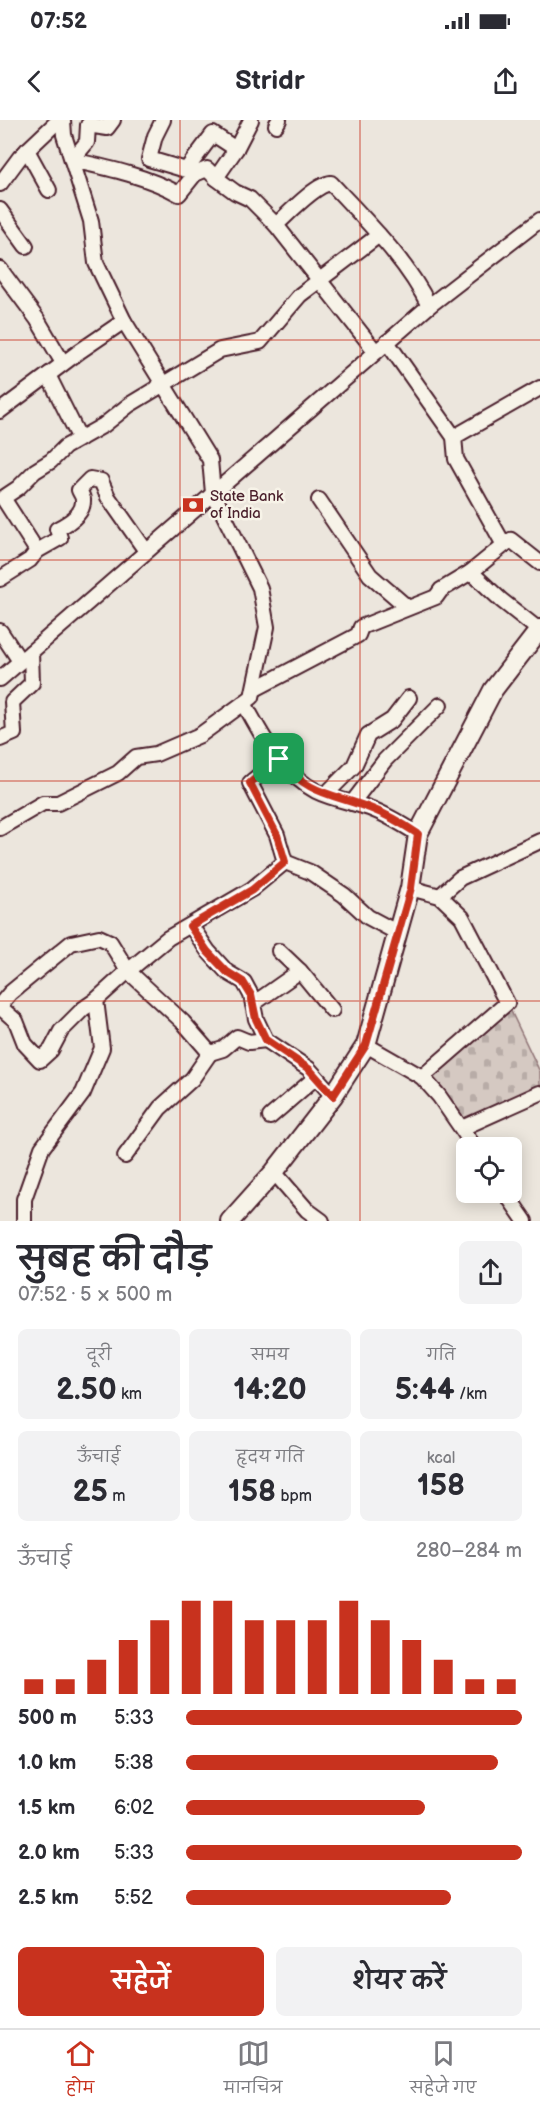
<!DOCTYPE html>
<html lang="hi">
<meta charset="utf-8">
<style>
:root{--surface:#fff;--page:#f2f2f3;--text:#2b2b33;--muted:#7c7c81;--line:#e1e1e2;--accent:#c8321e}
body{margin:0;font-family:"Balsamiq Sans","Playpen Sans Deva",sans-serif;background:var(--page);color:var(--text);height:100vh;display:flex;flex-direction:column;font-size:22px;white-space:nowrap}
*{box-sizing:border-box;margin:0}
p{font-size:20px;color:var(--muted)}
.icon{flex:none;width:33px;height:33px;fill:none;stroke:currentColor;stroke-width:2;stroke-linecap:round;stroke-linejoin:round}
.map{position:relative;height:1101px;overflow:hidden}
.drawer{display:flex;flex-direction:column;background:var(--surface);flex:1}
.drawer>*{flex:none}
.fabs{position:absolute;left:456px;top:1017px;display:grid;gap:12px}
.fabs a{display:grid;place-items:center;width:66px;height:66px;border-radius:9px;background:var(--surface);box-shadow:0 3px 15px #0003;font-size:30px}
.pin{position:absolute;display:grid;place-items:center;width:51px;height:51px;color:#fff;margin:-26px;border-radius:12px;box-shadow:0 3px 9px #0006}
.round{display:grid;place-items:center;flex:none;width:63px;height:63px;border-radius:9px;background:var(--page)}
.headline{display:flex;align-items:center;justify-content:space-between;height:102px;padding:0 18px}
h1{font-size:33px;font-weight:600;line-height:45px}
.metrics{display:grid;grid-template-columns:repeat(3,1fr);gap:9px;height:102px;padding:6px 18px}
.metrics div{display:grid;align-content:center;border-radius:9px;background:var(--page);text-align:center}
.metrics b{font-size:30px;font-weight:600}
.metrics small{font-size:16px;font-weight:400}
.metrics p{font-size:16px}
.chart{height:168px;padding:12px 18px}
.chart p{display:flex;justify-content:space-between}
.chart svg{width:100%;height:108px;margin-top:6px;stroke:var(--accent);stroke-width:6}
.primary-button{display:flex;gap:12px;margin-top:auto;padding:12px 18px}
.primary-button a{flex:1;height:69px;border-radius:9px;background:var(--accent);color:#fff;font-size:24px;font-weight:600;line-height:69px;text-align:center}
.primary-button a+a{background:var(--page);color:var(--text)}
ul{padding:0 18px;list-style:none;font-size:20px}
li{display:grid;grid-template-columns:96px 72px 1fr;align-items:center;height:45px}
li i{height:15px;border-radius:8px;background:var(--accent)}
.status{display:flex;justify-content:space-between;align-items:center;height:42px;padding:0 30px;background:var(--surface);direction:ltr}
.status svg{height:16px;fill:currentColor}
header{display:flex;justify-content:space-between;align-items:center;height:78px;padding:0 18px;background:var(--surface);font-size:27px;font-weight:600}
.menu{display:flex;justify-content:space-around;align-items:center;height:84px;border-top:2px solid var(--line);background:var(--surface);font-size:16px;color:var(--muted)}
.menu a{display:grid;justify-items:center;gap:3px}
.menu .selected{color:var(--accent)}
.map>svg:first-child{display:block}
.cemetery{fill:url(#cemetery-stones);stroke:#907476;stroke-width:1.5}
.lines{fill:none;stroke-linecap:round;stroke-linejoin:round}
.street-casing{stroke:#4a1f2b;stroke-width:18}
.secondary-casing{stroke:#4a1f2b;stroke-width:22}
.street{stroke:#f7f3e8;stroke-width:14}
.secondary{stroke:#f7f3e8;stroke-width:18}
.route-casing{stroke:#fff;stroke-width:12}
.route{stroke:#c8321e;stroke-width:8}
.grid{fill:none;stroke:#c8321e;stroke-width:1.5;stroke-opacity:0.55}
.labels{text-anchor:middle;stroke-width:5;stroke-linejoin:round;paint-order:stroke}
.poi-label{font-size:15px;fill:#4a1f2b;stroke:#f7f3e8;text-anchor:start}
</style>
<div class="status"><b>07:52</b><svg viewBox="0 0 49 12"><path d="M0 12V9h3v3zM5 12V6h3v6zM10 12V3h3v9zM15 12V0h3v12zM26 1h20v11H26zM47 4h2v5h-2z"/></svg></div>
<header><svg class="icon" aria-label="back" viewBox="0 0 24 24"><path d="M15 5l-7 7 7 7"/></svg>Stridr<svg class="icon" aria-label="share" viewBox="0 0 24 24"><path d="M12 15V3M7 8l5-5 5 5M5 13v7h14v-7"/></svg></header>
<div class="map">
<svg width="540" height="1101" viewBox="0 0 540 1101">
<defs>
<pattern id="cemetery-stones" width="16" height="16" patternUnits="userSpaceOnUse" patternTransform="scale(1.5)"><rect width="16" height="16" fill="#d5c9c2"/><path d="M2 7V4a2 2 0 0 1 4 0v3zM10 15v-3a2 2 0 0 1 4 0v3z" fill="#b8aca7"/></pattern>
</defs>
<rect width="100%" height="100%" fill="#ece6dd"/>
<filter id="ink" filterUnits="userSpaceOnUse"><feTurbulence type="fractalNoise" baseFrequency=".0167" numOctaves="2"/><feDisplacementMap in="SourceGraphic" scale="12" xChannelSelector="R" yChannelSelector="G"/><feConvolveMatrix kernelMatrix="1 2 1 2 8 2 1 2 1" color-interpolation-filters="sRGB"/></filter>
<g filter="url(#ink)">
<polygon class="cemetery" points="509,887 540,952 540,965 463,1002 427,958"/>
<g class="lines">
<defs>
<g id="street">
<path d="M113,0L107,8L88,5L87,22L72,40C108,48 146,56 179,74L195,54L207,49L216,58"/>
<polyline points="163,0 155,16 149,39 186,50 213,14 236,29 251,0"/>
<polyline points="276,5 279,0"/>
<polyline points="236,29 216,58 235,72 250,79 276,105"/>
<polyline points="27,30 49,70"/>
<polyline points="0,64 20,37 59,0"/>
<polyline points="0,90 26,126"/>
<polyline points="0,149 37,199 63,243"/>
<polyline points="387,222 454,317 456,339 504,425 511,420 540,443"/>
<path d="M376,232L276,105C288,94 316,64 331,63C365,100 407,140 429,186"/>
<polyline points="48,255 80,319"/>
<polyline points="0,291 80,231 124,201"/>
<polyline points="454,317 540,268"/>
<polyline points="319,380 370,455 407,487"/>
<polyline points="504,425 471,452 501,480 539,510"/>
<polyline points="37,431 3,378 18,368 35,351 51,341 65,327 104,305 129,285 220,230 260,222 300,175 379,115"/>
<path d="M0,459L30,440L37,431L60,418L57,409C67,404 84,394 83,380C83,376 80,373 79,370L90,359L101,361L108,377L146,431"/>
<polyline points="0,511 20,541"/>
<polyline points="0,559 429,186 540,100"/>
<polyline points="255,569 358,515 361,507 436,477 441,470 471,452"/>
<path d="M244,583C262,616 280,652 316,671C332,679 352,682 369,688C386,694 402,704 418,714"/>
<polyline points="0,619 14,613 12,582 32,563 31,532"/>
<polyline points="279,639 250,663 277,715 285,742 310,752 344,775 368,797 398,813"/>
<polyline points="326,674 354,646 368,615 392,600 409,578"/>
<polyline points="352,683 385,640 440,585"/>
<polyline points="0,708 43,683 58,683 118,653 136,637 156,634 200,615 252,577 267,507 260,468 213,373 210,340 124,201 96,143 91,101 64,15 63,0"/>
<polyline points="410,768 440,776 462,797 507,883 422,957 439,976 475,1028"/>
<polyline points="440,776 460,758 540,721"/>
<polyline points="191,806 208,831 227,852 244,862 251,875 256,899 266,920 309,949 333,976"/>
<polyline points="279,831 300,851"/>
<polyline points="253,884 300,851 332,890"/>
<polyline points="0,885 10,873 71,823 99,817 110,822 128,851 183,902 210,933 223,929 237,917 249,922 266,920"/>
<polyline points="0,887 16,901 25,924 40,940 51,930 61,911 83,889 96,880 128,851 168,818 252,769 285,742"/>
<polyline points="366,925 422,957"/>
<polyline points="270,997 315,958"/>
<polyline points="462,1008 540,973"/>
<polyline points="125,1036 160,988 192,959 210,933"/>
<polyline points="274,1052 307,1090 322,1101"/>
<polyline points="505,1072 525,1101"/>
<polyline points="24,1101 24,1079 42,1028 83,973 102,928 96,880"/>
</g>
<polyline id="secondary" points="230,1101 274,1052 333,976 366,925 410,768 418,714 493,570 540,509"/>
</defs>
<use href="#street" class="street-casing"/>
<use href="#secondary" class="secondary-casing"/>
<use href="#street" class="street"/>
<use href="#secondary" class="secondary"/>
</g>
</g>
<g class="lines" filter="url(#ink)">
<defs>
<path id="route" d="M279,639C309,676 332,673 372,689C388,695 403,704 418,714L411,768L366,925L333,976L309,949L266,920L256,899L251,875L243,862L227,852L207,831L190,806L252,770L285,742L277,715L250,663Z"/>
</defs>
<use href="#route" class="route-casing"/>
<use href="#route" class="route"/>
</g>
<path class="grid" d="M180,0V1101M360,0V1101M0,220H540M0,440H540M0,661H540M0,881H540"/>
<defs>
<symbol id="bank-bare" viewBox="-9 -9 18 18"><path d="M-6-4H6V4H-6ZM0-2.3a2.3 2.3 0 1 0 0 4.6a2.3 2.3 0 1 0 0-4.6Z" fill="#c8321e" stroke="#f7f3e8" stroke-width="2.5" paint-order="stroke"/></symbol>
</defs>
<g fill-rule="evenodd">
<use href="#bank-bare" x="178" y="370" width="30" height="30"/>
</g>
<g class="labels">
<g class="poi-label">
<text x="210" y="381">State Bank<tspan x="210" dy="17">of India</tspan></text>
</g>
</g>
</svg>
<div class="fabs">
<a><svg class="icon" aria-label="locate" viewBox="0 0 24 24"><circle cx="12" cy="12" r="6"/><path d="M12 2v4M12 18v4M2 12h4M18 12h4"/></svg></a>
</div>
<div class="pin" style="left:279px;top:639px;background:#1e9e55"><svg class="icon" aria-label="arrive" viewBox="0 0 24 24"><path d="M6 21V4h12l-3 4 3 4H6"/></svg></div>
</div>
<section class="drawer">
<div class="headline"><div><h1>सुबह की दौड़</h1><p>07:52 · 5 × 500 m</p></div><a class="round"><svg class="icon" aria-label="share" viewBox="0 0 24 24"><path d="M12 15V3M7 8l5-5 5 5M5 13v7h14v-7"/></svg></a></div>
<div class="metrics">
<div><p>दूरी</p><b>2.50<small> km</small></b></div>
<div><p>समय</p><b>14:20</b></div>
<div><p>गति</p><b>5:44<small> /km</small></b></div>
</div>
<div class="metrics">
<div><p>ऊँचाई</p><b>25<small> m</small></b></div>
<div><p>हृदय गति</p><b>158<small> bpm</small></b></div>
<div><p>kcal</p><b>158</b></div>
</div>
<div class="chart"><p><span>ऊँचाई</span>280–284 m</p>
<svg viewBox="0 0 160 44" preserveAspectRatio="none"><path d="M5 44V38M15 44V38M25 44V30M35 44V22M45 44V14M55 44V6M65 44V6M75 44V14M85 44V14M95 44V14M105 44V6M115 44V14M125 44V22M135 44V30M145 44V38M155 44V38"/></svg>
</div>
<ul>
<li><b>500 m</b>5:33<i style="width:100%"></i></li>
<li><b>1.0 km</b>5:38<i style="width:93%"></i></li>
<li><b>1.5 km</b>6:02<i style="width:71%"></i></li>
<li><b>2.0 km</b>5:33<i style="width:100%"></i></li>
<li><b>2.5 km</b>5:52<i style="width:79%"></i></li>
</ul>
<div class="primary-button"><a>सहेजें</a><a>शेयर करें</a></div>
</section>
<nav class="menu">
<a class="selected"><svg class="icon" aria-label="home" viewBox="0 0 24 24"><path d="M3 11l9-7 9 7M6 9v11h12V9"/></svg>होम</a>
<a><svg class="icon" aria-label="map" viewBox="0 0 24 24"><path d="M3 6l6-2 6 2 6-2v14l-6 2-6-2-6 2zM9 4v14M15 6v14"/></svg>मानचित्र</a>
<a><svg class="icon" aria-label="saved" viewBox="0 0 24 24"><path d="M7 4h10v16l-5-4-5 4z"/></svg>सहेजे गए</a>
</nav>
